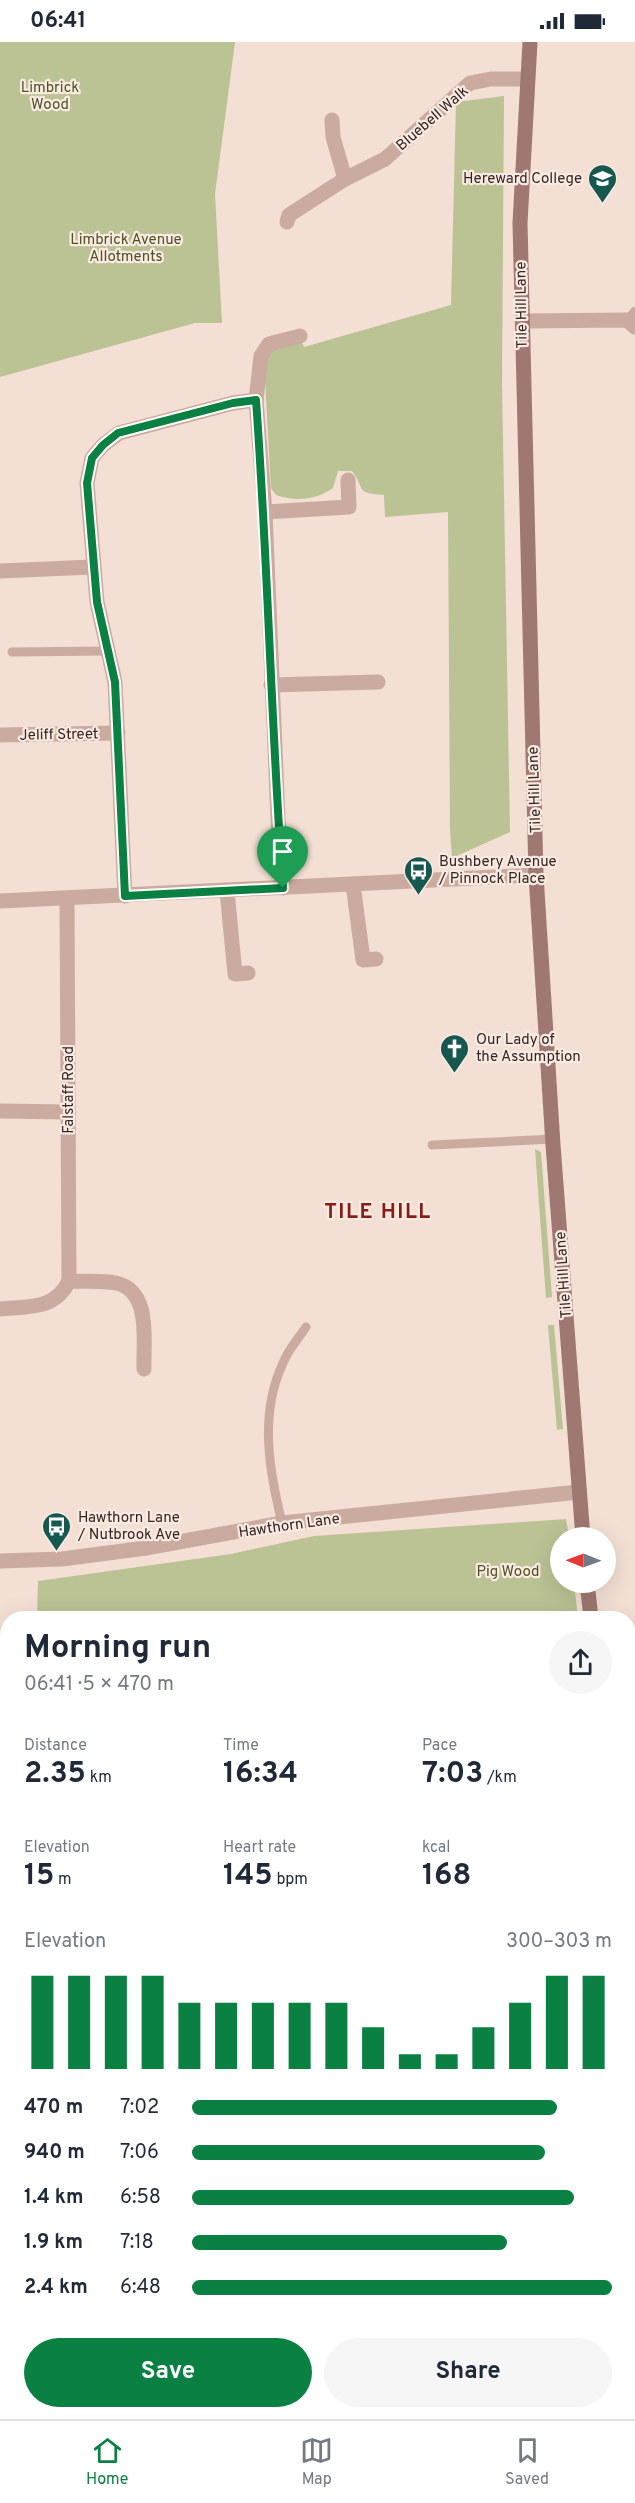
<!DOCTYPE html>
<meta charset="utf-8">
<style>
:root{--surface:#fff;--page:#f6f6f7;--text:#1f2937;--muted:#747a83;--line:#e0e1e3;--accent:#0b8043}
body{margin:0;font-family:Overpass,sans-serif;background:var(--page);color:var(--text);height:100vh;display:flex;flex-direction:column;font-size:22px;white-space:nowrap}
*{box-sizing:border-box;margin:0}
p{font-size:20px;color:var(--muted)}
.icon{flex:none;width:33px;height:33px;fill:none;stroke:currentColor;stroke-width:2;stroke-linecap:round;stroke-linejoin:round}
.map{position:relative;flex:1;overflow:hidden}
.drawer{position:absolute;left:0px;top:1569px;width:636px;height:808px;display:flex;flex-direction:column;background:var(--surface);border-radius:24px 24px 0 0;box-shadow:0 6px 24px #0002}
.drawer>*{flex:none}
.needle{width:39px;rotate:271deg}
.buttons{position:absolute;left:550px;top:1485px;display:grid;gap:12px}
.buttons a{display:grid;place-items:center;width:66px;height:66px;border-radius:50%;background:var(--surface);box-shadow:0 6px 24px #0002;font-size:30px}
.pin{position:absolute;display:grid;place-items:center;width:51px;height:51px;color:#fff;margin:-62px -26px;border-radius:50% 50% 50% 0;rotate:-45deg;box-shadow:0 0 6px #0007}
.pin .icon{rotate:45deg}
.round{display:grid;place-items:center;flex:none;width:63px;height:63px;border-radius:32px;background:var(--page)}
.overview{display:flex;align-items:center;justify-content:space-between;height:102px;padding:0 24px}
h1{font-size:33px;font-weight:700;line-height:45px}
.metrics{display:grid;grid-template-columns:repeat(3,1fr);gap:9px;height:102px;padding:6px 24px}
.metrics div{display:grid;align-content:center}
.metrics b{font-size:30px;font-weight:700}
.metrics small{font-size:16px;font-weight:400}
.metrics p{font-size:16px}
.chart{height:168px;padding:12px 24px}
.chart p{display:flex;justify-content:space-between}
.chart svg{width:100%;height:108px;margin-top:6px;stroke:var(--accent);stroke-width:6}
.primary-button{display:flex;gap:12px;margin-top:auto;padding:12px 24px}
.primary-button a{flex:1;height:69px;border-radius:36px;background:var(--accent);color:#fff;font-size:24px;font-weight:700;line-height:69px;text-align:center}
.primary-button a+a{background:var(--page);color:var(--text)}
ul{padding:0 24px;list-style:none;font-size:20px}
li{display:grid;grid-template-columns:96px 72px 1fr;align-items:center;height:45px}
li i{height:15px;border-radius:8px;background:var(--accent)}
.status{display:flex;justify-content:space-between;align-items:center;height:42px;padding:0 30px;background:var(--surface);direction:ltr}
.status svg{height:16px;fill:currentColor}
.tabs{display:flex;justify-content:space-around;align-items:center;height:84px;border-top:2px solid var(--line);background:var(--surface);font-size:16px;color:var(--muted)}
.tabs a{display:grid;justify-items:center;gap:3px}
.tabs .on{color:var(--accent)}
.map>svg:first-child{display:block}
.green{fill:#bbc294}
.water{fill:#71b2a8}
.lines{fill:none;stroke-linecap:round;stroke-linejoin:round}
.service{stroke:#cbaba0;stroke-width:9}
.minor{stroke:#cbaba0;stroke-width:15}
.secondary{stroke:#9f7971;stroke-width:15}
.route-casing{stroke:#fff;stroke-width:12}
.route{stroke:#0b8043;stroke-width:8}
.labels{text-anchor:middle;stroke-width:4.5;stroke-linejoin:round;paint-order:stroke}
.park-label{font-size:15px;fill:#4c5426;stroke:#faeae1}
.street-label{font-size:15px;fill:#342624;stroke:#faeae1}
.poi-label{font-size:15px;fill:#342624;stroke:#faeae1;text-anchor:start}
.district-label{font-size:21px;font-weight:bold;letter-spacing:1.5px;fill:#8a1c16;stroke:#faeae1}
</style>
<div class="status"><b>06:41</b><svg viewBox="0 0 49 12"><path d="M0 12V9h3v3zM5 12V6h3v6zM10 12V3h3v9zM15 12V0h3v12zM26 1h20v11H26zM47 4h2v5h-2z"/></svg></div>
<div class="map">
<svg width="635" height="2377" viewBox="0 0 635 2377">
<rect width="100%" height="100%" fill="#f3dfd4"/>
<g class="green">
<polygon points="0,0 235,0 215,152 222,281 195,281 0,335"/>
<path d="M504,54L502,342L510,790L452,816L450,786L448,470L385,475L384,453C354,451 366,447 352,429H338L333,446C316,458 296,460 276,453L271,446L264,321L271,308L301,298L304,305L451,263L456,60Z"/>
<polygon points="535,1107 541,1110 552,1255 546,1256"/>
<polygon points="548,1283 554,1283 563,1387 557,1388"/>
<polygon points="566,1477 569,1495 561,1496 561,1540 574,1541 578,1576 37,1576 38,1539 231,1512 314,1494"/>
<polygon points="628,1995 635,2045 635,2213 629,2214"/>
</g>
<polygon class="water" points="7,2295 7,2329 0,2330 0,2296"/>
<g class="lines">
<g class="service">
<polyline points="627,278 635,269"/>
<polyline points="12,610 108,609"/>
<polyline points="432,1103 553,1097"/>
<path d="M282,1481C269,1428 259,1372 283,1321C288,1308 298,1297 306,1285"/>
<polyline points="0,2190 8,2190"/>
<polyline points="628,2355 633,2377"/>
<polyline points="569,2370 571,2377"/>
</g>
<g class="minor">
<polyline points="332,78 333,95 345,137 385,117 470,41 491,37 527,37"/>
<polyline points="287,180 289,173 345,137"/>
<polyline points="522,279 627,278 635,285"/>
<polyline points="265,470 349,465 348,438"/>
<polyline points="0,529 93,525"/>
<polyline points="271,643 378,640"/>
<polyline points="0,693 118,691"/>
<polyline points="353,842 363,918 376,917"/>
<polyline points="283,846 278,777 265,470 256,358 261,314 269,302 300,294"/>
<polyline points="227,849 235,932 248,931"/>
<polyline points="125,854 115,640 97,560 87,441 92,416 103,403 119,391 233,361 256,358"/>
<polyline points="0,859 536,833"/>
<polyline points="0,1069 68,1070"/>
<path d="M69,1239C84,1240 101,1238 116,1241C152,1249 143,1300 144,1327"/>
<path d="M0,1267C29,1264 55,1268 69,1239L67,858"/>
<polyline points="0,1519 62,1517 146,1506 282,1481 579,1450"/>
<polyline points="628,1621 635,1621"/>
</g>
<g class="secondary">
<polyline points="530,0 520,181 536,833 553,1103 583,1496"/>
<polyline points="587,1540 591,1576"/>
<polyline points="628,1891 635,1941"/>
</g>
</g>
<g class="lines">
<defs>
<path id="route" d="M256,358C268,521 271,684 283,846L125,854L115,640L97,560L87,441L92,416L103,403L118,391L233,361Z"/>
</defs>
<use href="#route" class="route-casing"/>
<use href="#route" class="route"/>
</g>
<defs>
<symbol id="university-pin" viewBox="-11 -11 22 30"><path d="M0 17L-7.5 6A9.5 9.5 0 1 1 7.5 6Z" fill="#165850" stroke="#faeae1"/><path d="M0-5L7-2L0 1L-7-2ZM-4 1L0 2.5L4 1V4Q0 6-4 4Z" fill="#fff"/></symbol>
<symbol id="bus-pin" viewBox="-11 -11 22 30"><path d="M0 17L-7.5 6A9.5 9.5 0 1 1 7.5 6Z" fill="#165850" stroke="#faeae1"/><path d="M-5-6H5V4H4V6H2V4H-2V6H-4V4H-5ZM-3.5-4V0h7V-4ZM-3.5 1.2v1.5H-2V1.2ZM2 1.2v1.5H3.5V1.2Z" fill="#fff"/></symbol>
<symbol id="church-pin" viewBox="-11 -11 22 30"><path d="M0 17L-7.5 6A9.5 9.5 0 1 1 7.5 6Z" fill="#165850" stroke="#faeae1"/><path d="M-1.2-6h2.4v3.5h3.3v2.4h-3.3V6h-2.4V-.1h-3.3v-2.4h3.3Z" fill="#fff"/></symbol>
</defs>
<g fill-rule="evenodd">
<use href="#university-pin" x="586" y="120" width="33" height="45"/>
<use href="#bus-pin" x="402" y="812" width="33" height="45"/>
<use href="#church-pin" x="438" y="990" width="33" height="45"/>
<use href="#bus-pin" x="40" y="1468" width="33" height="45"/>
</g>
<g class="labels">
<g class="park-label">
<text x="50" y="50">Limbrick<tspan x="50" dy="17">Wood</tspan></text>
<text x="126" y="202">Limbrick Avenue<tspan x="126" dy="17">Allotments</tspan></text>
<text x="508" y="1534">Pig Wood</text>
</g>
<g class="street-label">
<text transform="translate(432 76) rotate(-41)" y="5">Bluebell Walk</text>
<text transform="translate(521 263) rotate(-91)" y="5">Tile Hill Lane</text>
<text transform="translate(59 692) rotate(-1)" y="5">Jeliff Street</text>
<text transform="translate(534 748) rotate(-92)" y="5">Tile Hill Lane</text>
<text transform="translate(68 1048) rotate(-90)" y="5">Falstaff Road</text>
<text transform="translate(563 1233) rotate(-94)" y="5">Tile Hill Lane</text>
<text transform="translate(289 1483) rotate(-8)" y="5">Hawthorn Lane</text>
</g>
<g class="poi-label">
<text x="582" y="141" text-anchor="end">Hereward College</text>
<text x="439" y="824">Bushbery Avenue<tspan x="439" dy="17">/ Pinnock Place</tspan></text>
<text x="476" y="1002">Our Lady of<tspan x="476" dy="17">the Assumption</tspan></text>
<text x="78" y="1480">Hawthorn Lane<tspan x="78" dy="17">/ Nutbrook Ave</tspan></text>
</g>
<g class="district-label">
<text x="378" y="1176">TILE HILL</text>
</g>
</g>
</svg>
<div class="buttons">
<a><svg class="needle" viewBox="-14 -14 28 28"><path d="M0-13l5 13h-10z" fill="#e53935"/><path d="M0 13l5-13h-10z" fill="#747a83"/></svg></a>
</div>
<div class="pin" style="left:283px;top:846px;background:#1e9e55"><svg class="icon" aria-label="arrive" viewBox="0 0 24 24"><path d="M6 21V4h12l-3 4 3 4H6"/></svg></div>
<section class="drawer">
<div class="overview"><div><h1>Morning run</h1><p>06:41 · 5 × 470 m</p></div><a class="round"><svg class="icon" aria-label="share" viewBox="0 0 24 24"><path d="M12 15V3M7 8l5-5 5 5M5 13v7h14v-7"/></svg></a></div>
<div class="metrics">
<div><p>Distance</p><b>2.35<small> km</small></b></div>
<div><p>Time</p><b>16:34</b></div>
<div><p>Pace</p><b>7:03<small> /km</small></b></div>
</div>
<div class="metrics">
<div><p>Elevation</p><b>15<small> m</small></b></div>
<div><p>Heart rate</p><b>145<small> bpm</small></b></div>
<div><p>kcal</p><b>168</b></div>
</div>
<div class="chart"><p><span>Elevation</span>300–303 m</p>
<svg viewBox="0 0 160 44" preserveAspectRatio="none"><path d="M5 44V6M15 44V6M25 44V6M35 44V6M45 44V17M55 44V17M65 44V17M75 44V17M85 44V17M95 44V27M105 44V38M115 44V38M125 44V27M135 44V17M145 44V6M155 44V6"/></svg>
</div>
<ul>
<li><b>470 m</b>7:02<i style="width:87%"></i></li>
<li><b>940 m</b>7:06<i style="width:84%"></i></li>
<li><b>1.4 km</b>6:58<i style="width:91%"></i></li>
<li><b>1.9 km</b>7:18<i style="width:75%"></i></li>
<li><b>2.4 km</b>6:48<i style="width:100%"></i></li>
</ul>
<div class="primary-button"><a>Save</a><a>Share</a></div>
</section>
</div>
<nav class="tabs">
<a class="on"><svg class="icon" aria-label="home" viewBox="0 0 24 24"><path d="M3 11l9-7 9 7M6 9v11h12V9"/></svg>Home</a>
<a><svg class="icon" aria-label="map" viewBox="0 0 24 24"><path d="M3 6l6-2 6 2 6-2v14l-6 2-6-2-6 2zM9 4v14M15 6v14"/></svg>Map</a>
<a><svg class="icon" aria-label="saved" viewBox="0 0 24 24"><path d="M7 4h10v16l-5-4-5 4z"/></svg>Saved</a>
</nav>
